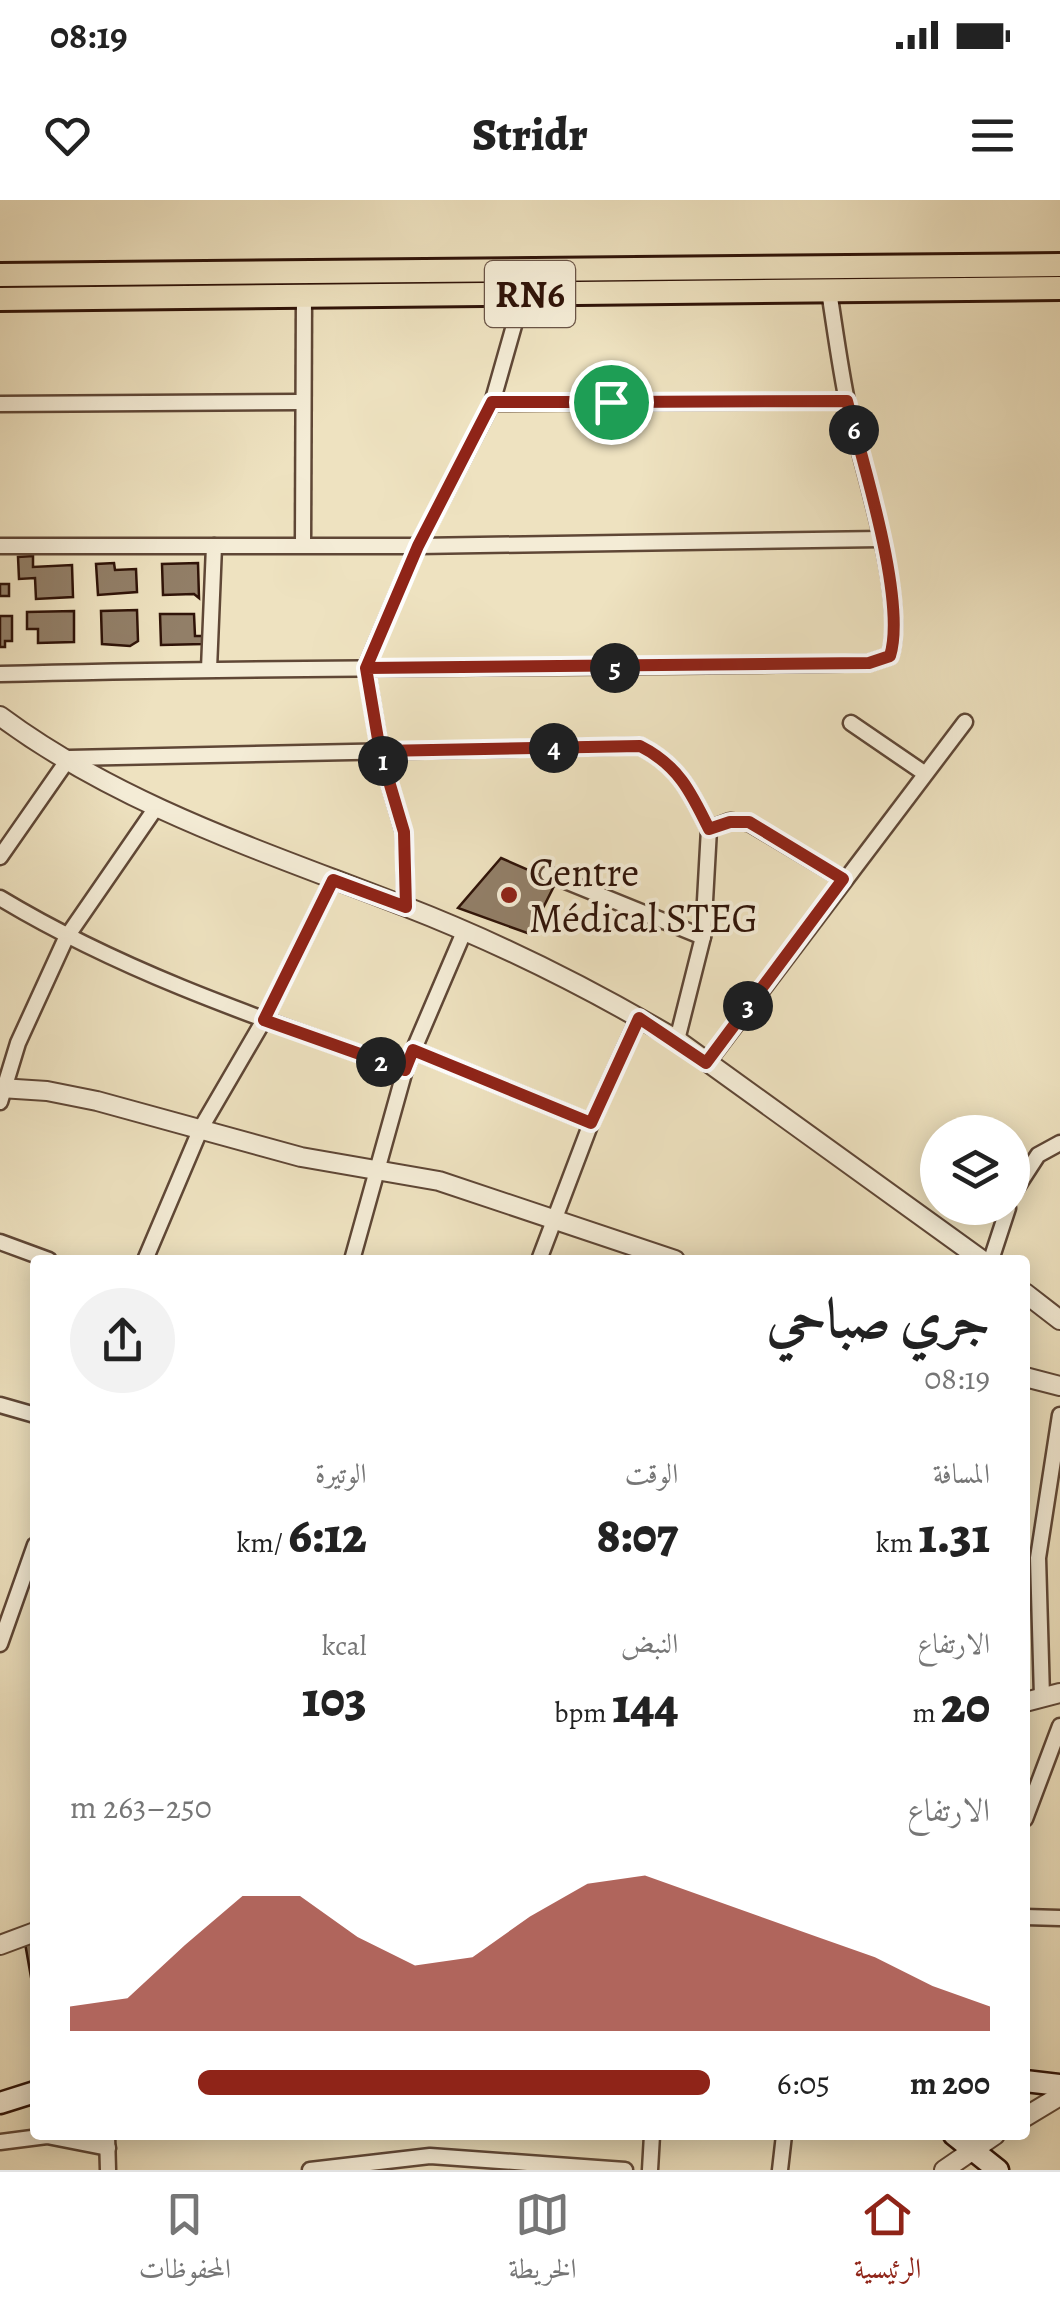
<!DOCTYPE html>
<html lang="ar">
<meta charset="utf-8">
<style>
:root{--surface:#fff;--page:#f2f2f2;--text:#222;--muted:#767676;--line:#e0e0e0;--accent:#8f2418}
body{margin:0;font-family:Alegreya,Amiri,serif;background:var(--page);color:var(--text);direction:rtl;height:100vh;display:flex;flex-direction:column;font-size:38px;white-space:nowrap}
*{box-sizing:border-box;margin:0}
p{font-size:32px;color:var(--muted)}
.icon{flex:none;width:55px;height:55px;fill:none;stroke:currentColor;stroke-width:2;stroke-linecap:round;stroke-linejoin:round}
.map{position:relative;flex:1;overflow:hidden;direction:ltr}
.panel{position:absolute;left:30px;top:1055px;width:1000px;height:885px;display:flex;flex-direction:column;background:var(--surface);border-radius:10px;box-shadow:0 5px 25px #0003;direction:rtl}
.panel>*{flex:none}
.buttons{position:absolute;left:920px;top:915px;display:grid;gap:20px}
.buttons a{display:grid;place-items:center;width:110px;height:110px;border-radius:50%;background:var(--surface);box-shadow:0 5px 25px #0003;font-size:50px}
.pin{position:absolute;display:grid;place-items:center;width:85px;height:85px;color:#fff;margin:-42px;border:5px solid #fff;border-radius:50%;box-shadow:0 2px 10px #0007}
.km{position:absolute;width:50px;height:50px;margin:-25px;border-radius:50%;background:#222;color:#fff;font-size:28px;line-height:50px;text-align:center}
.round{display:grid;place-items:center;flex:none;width:105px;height:105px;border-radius:52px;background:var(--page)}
.summary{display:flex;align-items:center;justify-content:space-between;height:170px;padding:0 40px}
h1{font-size:55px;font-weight:800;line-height:75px}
.figures{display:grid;grid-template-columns:repeat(3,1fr);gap:15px;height:170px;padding:10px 40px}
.figures div{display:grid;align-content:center}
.figures b{font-size:50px;font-weight:800}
.figures small{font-size:28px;font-weight:400}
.figures p{font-size:28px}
.chart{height:280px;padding:20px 40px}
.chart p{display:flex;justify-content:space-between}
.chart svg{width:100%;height:180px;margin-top:10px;fill:var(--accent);opacity:.7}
ul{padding:0 40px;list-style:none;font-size:32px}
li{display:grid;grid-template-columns:160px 120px 1fr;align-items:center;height:75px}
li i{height:25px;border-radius:12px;background:var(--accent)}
.status{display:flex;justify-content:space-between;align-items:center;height:70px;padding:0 50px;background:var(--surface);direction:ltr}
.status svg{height:28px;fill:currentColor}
header{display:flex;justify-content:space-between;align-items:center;height:130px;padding:0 40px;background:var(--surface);font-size:45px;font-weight:800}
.tab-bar{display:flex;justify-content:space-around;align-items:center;height:140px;border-top:2px solid var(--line);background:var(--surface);font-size:28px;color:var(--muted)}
.tab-bar a{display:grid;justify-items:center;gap:5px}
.tab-bar .current{color:var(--accent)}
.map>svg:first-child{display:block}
.building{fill:#927f68;stroke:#2f1308;stroke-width:2.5}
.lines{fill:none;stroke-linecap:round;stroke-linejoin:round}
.minor-casing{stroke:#5f4736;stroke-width:19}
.tertiary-casing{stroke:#5f4736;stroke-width:22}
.secondary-casing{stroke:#2f1308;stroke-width:25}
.trunk-casing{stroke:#2f1308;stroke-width:28}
.minor{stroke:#f4ecd6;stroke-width:14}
.tertiary{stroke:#f4ecd6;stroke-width:18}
.secondary{stroke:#f4ecd6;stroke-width:20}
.trunk{stroke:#eee2c0;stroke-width:22}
.route-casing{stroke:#fff;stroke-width:20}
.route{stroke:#8f2418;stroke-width:12}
.poi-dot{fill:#8f2418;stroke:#f4ecd6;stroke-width:4}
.labels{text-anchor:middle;stroke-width:8;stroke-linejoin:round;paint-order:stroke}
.shield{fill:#f4ecd6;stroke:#6a5446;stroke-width:2.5}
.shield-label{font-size:38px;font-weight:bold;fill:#2f1308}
.poi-label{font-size:40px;fill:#2f1308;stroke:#f4ecd6;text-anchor:start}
</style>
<div class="status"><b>08:19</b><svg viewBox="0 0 49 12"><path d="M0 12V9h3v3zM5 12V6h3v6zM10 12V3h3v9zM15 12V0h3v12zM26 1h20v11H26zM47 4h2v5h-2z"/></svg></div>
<header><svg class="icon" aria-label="menu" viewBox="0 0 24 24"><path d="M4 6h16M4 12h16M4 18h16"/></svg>Stridr<svg class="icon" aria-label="heart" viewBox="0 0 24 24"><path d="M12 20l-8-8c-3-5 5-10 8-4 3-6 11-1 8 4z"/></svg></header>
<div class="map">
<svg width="1060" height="1970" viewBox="0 0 1060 1970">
<rect width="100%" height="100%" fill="#eee2c0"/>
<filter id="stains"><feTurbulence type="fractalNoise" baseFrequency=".002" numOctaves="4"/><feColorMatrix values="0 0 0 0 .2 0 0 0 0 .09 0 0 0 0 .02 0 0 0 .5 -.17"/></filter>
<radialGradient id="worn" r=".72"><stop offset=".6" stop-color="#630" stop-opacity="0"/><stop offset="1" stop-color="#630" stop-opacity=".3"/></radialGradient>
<g class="building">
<polygon points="33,356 33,367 72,365 73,397 36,399 35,378 19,379 18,357"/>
<polygon points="114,363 115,370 136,369 137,392 98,395 96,364"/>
<polygon points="198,363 199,398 194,394 163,395 162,364"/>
<rect x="0" y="384" width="9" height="12"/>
<polygon points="137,410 138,441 130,446 102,444 101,411"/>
<polygon points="74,411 74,442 38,443 38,429 27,429 27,412"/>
<polygon points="160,414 194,414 195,436 204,436 204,444 161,445"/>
<polygon points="0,416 12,416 12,441 5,441 5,447 0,447"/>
<polygon points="501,658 556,682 530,734 458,708"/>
<polygon points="35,1739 35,1800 25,1743"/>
</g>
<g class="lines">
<defs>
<g id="minor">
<polyline points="492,203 523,94"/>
<polyline points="0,204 301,202"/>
<polyline points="303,345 304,95"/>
<polyline points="0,346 418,346 881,339"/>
<polyline points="209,469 214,346"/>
<path d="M0,474C290,466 579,469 869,463L890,456C907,402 862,265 848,206C840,168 835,129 829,91"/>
<polyline points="851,523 924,573"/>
<path d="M0,657L69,558L640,546C678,565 691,592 709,629L730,621L749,623L843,679"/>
<polyline points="548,674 703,737"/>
<path d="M0,698C126,774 267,821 405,870"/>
<polyline points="406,707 404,633 380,551 366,467 418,346 492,203 847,201"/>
<polyline points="677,840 703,737 709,629"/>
<polyline points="413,850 591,923"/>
<polyline points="707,863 965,522"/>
<polyline points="0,902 18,843 66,738 155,609"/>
<polyline points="1012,995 1038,955 1060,943"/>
<polyline points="0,1042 49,1060"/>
<polyline points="145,1060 201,928 264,820 333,680"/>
<polyline points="352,1060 405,870 464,732"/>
<polyline points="539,1060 591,923 639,817"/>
<polyline points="991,1060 1008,1008"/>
<polyline points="0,1205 35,1215"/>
<polyline points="0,1444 35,1345"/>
<polyline points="1042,1497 1038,1358 1060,1215"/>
<polyline points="1025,1619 1060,1526"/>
<polyline points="1025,1717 1060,1718"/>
<polyline points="107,1935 108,1970"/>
<polyline points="0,1942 47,1936 108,1948"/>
<polyline points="310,1970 430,1956 625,1970"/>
<polyline points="650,1970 652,1935"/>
<polyline points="780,1970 784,1935"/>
</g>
<g id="tertiary">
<path d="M0,516C121,606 266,652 404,706C497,742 591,789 677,840L982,1060"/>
<polyline points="0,888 47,891 97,901 301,957 439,981 675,1060"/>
<polyline points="1025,1093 1060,1120"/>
<polyline points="1025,1177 1060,1186"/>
<polyline points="1025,1502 1060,1493"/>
<polyline points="0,1745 35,1732"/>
<polyline points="1025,1917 1060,1896"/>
<polyline points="944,1970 995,1935"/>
</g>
<g id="secondary">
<polyline points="1025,1881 1060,1885"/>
<polyline points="0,1903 35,1892"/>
<polyline points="954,1935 998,1970"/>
</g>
<g id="trunk">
<polyline points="0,75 1060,65"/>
<polyline points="0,99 1060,88"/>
</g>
</defs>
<use href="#minor" class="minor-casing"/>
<use href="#tertiary" class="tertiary-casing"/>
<use href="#secondary" class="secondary-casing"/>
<use href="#trunk" class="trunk-casing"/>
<use href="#minor" class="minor"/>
<use href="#tertiary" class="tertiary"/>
<use href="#secondary" class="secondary"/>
<use href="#trunk" class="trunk"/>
</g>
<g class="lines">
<defs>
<path id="route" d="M611,202H492L418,346L366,468L380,551L404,632L406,707L333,680L264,820L405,870L413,850L591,923L639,818L706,863L843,679L749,622H730L709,629C691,592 678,565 640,546L380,551L366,468L869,463L890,456C907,401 862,260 847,201L611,202"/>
</defs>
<use href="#route" class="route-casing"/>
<use href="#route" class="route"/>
</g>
<circle class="poi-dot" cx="509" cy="695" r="10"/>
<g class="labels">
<rect class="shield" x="485" y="61" width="90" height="66" rx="8"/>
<g class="shield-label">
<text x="530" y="107">RN6</text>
</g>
<g class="poi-label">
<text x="529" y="686">Centre<tspan x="529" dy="46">Médical STEG</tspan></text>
</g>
</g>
<rect width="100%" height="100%" filter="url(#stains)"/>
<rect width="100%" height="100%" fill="url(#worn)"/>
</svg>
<div class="buttons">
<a><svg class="icon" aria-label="layers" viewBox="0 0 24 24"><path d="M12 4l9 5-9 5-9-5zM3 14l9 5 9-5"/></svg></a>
</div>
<div class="pin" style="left:611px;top:202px;background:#1e9e55"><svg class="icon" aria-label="arrive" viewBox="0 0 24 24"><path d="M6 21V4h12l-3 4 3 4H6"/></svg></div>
<b class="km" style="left:383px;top:561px">1</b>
<b class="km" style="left:381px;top:862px">2</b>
<b class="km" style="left:748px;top:806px">3</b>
<b class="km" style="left:554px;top:548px">4</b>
<b class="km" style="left:615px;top:468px">5</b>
<b class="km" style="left:854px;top:230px">6</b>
<section class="panel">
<div class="summary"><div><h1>جري صباحي</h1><p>08:19</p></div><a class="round"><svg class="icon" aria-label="share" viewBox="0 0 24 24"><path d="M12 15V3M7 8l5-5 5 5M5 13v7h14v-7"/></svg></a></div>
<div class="figures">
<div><p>المسافة</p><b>1.31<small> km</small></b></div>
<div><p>الوقت</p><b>8:07</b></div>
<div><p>الوتيرة</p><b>6:12<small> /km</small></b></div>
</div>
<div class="figures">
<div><p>الارتفاع</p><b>20<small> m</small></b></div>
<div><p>النبض</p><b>144<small> bpm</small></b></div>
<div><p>kcal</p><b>103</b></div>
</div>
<div class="chart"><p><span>الارتفاع</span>250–263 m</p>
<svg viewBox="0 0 160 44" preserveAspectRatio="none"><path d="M0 44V38L10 36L20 23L30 11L40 11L50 21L60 28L70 26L80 16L90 8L100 6L110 11L120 16L130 21L140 26L150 33L160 38V44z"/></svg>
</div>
<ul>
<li><b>200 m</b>6:05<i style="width:80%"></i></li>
</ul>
</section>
</div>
<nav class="tab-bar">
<a class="current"><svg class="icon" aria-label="home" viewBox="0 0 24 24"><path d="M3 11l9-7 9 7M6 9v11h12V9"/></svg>الرئيسية</a>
<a><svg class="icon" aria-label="map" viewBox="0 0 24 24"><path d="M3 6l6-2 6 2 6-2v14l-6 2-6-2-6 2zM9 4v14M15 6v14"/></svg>الخريطة</a>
<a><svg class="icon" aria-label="saved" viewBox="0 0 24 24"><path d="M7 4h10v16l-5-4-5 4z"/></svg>المحفوظات</a>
</nav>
